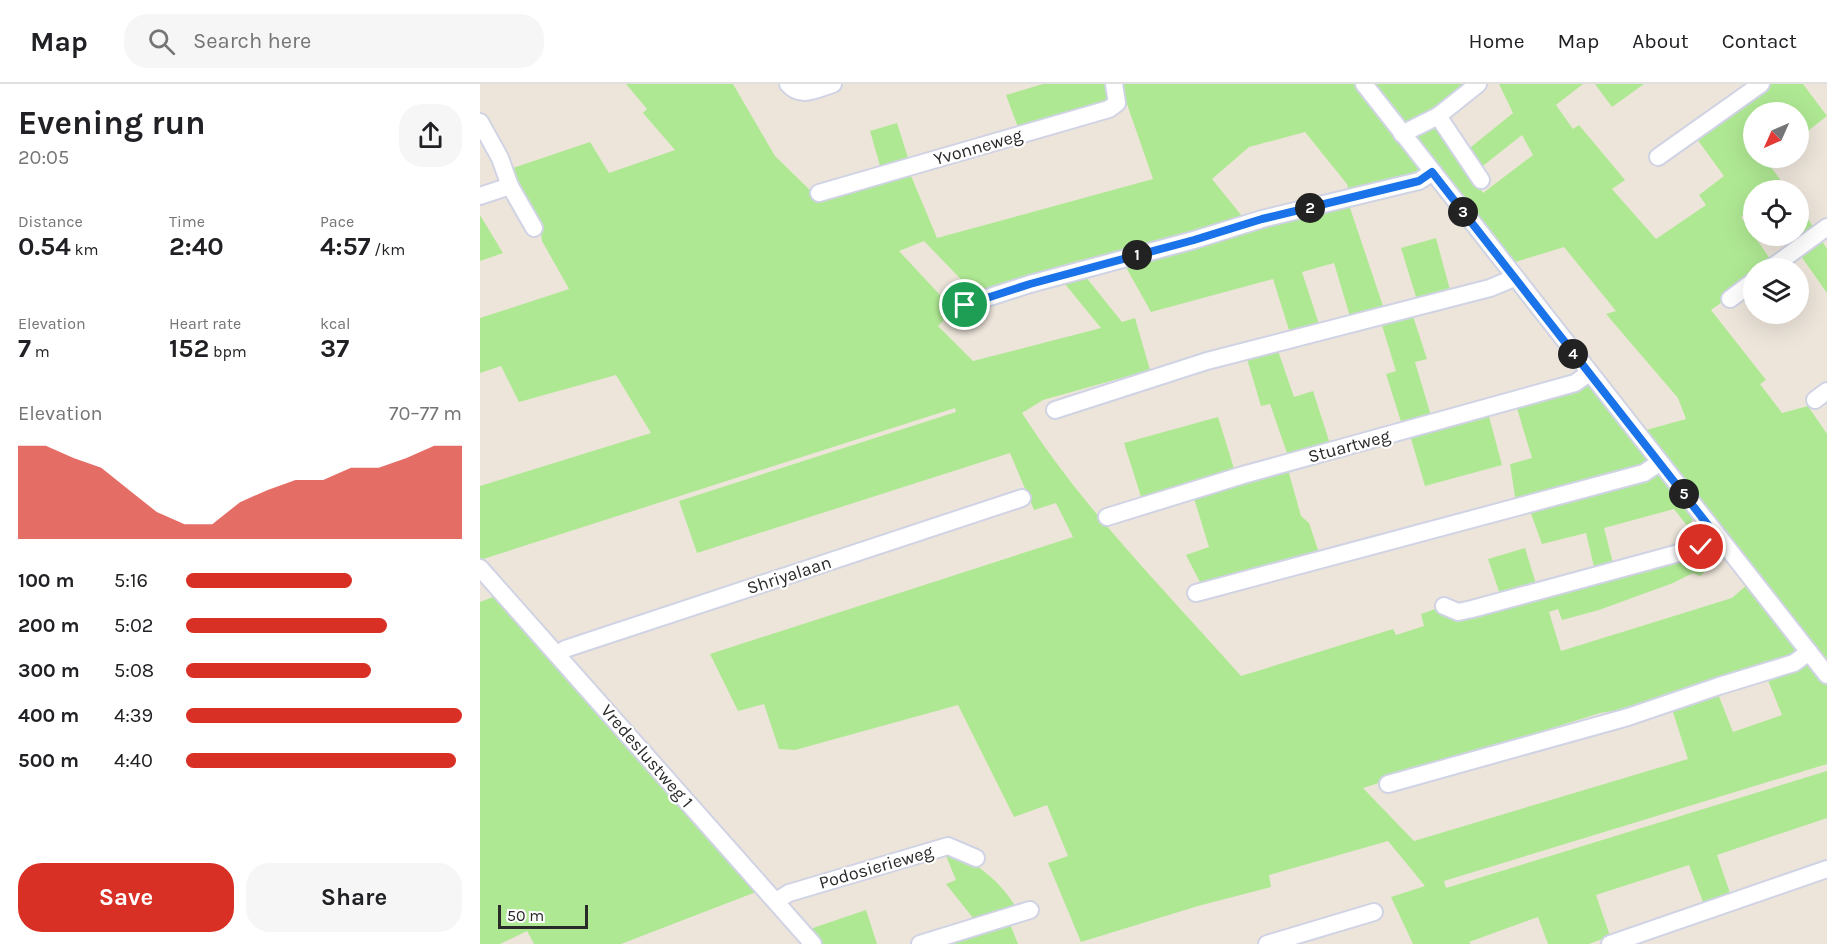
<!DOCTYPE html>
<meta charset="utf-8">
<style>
:root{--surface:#fff;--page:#f6f6f6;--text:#202124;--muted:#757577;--line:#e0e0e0;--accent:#d93025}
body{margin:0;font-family:Karla,sans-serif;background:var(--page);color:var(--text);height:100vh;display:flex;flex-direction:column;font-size:22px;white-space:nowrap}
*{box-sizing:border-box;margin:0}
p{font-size:20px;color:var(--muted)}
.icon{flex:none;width:33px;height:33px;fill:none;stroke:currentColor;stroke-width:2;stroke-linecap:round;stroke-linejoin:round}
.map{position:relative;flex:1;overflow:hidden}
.drawer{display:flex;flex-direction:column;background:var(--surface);width:480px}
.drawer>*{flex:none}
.needle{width:39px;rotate:225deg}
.controls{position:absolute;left:1263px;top:18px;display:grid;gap:12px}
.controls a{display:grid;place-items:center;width:66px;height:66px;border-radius:50%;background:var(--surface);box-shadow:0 6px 24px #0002;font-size:30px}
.scale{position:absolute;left:18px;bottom:15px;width:90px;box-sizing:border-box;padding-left:6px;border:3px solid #2a2a2a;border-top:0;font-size:16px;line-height:21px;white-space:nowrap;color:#2a2a2a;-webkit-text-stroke:4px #fff;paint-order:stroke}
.pin{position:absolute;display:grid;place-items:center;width:51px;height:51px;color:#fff;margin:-26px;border:3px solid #fff;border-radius:50%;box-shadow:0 2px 6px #0007}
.km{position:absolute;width:30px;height:30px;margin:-15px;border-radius:50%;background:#222;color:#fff;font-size:16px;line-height:30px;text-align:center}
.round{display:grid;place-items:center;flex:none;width:63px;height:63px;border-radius:24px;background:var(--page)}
.summary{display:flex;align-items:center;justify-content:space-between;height:102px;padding:0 18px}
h1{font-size:33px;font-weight:700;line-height:45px}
.figures{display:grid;grid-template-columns:repeat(3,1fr);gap:9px;height:102px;padding:6px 18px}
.figures div{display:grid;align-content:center}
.figures b{font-size:26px;font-weight:700}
.figures small{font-size:16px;font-weight:400}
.figures p{font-size:16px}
.chart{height:168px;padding:12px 18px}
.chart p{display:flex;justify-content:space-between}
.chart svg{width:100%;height:108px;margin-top:6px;fill:var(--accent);opacity:.7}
.action{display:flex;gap:12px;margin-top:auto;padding:12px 18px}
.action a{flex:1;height:69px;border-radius:24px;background:var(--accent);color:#fff;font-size:24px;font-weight:700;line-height:69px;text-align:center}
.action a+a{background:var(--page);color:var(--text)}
ul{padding:0 18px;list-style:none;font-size:20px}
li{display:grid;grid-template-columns:96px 72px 1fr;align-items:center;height:45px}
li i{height:15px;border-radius:8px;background:var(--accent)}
header{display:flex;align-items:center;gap:36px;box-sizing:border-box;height:84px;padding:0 30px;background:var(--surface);border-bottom:2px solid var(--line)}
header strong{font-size:28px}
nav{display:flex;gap:33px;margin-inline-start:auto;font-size:21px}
.search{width:420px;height:54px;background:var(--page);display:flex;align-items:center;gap:15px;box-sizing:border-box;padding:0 21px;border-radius:24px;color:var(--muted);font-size:22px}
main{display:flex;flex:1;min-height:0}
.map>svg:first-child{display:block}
.green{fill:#afe893}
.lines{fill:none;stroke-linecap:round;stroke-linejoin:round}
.minor-casing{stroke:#d0d3e4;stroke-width:20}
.minor{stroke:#fff;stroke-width:16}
.route-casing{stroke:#fff;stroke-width:12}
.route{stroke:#1a73e8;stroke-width:8}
.labels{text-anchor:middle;stroke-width:4.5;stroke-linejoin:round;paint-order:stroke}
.street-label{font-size:18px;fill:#2a2a2a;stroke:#fff}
</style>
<header>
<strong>Map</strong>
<div class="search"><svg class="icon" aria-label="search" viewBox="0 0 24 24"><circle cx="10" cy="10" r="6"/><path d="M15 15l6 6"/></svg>Search here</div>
<nav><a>Home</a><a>Map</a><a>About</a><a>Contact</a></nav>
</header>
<main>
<section class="drawer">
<div class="summary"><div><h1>Evening run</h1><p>20:05</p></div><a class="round"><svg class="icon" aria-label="share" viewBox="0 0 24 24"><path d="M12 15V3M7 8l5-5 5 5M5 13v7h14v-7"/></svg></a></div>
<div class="figures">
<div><p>Distance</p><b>0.54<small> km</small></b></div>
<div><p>Time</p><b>2:40</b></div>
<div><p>Pace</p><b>4:57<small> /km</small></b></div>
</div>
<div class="figures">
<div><p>Elevation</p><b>7<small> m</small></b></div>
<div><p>Heart rate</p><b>152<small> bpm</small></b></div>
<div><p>kcal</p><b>37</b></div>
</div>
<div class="chart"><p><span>Elevation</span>70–77 m</p>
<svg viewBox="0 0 160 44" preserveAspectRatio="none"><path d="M0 44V6L10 6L20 11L30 15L40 24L50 33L60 38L70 38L80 29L90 24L100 20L110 20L120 15L130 15L140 11L150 6L160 6V44z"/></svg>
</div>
<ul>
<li><b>100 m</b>5:16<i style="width:60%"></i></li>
<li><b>200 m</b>5:02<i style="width:73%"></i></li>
<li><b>300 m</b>5:08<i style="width:67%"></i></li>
<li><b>400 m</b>4:39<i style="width:100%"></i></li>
<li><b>500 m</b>4:40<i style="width:98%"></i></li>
</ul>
<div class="action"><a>Save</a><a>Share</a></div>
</section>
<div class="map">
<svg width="1347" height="860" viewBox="0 0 1347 860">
<rect width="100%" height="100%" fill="#ede5da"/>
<g class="green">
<path d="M146,0H253L295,72L337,113L429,87L457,154L673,95L640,0H878L944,85L943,91L870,112L867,100L825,48L769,63L732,95L766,137L497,212L444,157L419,167L474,226L458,242L493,277L621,244L580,194L601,187L642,238L655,234L670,286L563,316L542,329C603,425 686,507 761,592L913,545L916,551L944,542L941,530L961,523L975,532L1232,459L1238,461L1242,469L1241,473L1220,492L1213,489L1193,499L1119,526L1082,536L1078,525L1069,528L1081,567L1252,514L1269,499L1317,561V570L1146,625L1120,629L883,704L934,757L1208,675L1190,619L1236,605L1253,648L1302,631L1285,589L1326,574L1347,597V680L964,797L966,804L1347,687V734L1237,771L1250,809L1223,818L1209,781L1116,811L1130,852L1109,860H1068L1058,833L989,858L991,860H933L911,813L945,802L908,757L789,791L791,803L718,822L601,858L568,779L588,772L567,721L534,733L478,621L315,666L299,665L284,620L258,627L230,570L593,453L576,419L554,426L530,369L217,469L199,417L476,328L475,324L0,476V402L171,349L136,291L39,318L21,282L0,289V234L89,205L62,157L60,142L30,85L110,58L129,89L195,66L163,29L167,25Z"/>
<polygon points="563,0 630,0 633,16 539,46 526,11"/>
<polygon points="889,0 996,0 957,31 948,27 928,41 921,42"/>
<polygon points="1019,0 1103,0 1076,21 1093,45 1099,41 1145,96 1132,105 1176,155 1226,121 1219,111 1244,92 1214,51 1286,0 1323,0 1347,32 1319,54 1318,28 1274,28 1274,74 1292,74 1287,78 1308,106 1274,106 1273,123 1261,133 1295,182 1290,184 1274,184 1273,196 1231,226 1286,296 1280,300 1302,329 1328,322 1347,350 1347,584 1159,348 1206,335 1198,314 1126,230 1136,227 1084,163 1029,180 929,46 955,38 1003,109 1053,71 1042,51 999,85 986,67 1033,29"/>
<polygon points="1115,0 1164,0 1132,23"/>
<polygon points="417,39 429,77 401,85 390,47"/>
<polygon points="868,118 904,225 871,236 854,179 822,188 840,243 810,249 793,195 671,228 643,178"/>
<polygon points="1319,122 1336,147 1314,163 1306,152 1318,152"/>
<polygon points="0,131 23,169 0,177"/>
<polygon points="1339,152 1347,165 1347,209 1318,168"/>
<polygon points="956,154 970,206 937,216 921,164"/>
<polygon points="931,226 947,275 935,278 952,335 923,344 906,290 916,287 900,235"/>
<polygon points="796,261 814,313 833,307 851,363 809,375 790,320 781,322 765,268"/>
<polygon points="1108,300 1169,372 1168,381 1036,419 1030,380 1052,374 1036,321"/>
<polygon points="1007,325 1022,381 945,402 929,348"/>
<polygon points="738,333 756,391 663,419 644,359"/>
<polygon points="807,382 821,432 829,439 840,472 723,504 706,471 729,463 712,408"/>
<polygon points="1181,387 1215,432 1208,443 1194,425 1124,444 1134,483 1115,487 1106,449 1062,460 1050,427"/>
<polygon points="1045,464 1057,503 1021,513 1008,475"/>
<polygon points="18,511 280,805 276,808 141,860 54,860 47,847 20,860 0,860 0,518"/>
<path d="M470,765C500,783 519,795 538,826L497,839L466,800L476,796L464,767Z"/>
<polygon points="386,826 397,860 339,860 327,846"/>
<polygon points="528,835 538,860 474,860 471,852"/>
</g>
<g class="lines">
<defs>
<g id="minor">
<path d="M308,0C321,15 336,5 353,0"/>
<polyline points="884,0 1347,591"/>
<polyline points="998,0 958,32 1001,96"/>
<polyline points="0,38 20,74 30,102 54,144"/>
<polyline points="922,50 958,32"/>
<polyline points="1178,73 1281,0"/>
<polyline points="339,109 629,25 637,19 634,0"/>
<polyline points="0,112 30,102"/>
<polyline points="1291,184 1347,143"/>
<polyline points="1250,215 1274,197"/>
<polyline points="485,221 550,200 714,156 782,135 939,97 953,88"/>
<polyline points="1335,316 1347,307"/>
<polyline points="575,326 727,277 1010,204 1034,194"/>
<polyline points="627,433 763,391 1095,299 1109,289"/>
<polyline points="0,484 333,860"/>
<polyline points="716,509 1164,389 1179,379"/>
<polyline points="964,522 978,528 992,525 1221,463 1235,450"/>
<polyline points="78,571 85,565 542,414"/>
<polyline points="908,700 1148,633 1239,602 1314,579 1329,568"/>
<polyline points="296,817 309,809 468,762 496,774"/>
<polyline points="440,860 550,826"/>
<polyline points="787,860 894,828"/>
<polyline points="1130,860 1347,785"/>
</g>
</defs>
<use href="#minor" class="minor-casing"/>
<use href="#minor" class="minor"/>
</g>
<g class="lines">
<defs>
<polyline id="route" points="485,221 550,200 714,156 782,135 939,97 952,88 1235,450 1221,463"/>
</defs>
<use href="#route" class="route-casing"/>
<use href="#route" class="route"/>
</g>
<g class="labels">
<g class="street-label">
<text transform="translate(498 63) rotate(-16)" y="6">Yvonneweg</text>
<text transform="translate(869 362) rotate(-15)" y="6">Stuartweg</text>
<text transform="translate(309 491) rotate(-18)" y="6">Shriyalaan</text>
<text transform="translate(167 672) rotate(49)" y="6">Vredeslustweg 1</text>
<text transform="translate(396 783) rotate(-16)" y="6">Podosierieweg</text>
</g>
</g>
</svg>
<div class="controls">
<a><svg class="needle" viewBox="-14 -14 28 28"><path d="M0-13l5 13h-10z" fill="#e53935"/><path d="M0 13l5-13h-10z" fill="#757577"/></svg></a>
<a><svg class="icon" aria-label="locate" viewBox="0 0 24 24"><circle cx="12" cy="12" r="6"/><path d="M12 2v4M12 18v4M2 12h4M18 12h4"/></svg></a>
<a><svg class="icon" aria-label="layers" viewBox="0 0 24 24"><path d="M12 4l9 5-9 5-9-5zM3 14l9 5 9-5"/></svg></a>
</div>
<div class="scale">50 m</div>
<div class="pin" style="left:485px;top:221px;background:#1e9e55"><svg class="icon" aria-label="arrive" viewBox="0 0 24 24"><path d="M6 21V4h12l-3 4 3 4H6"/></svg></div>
<div class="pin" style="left:1221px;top:463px;background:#d93025"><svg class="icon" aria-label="check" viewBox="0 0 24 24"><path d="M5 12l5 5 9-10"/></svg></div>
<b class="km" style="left:657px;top:171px">1</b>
<b class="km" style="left:830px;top:124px">2</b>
<b class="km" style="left:983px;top:128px">3</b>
<b class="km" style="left:1093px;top:270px">4</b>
<b class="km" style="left:1204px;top:410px">5</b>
</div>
</main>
